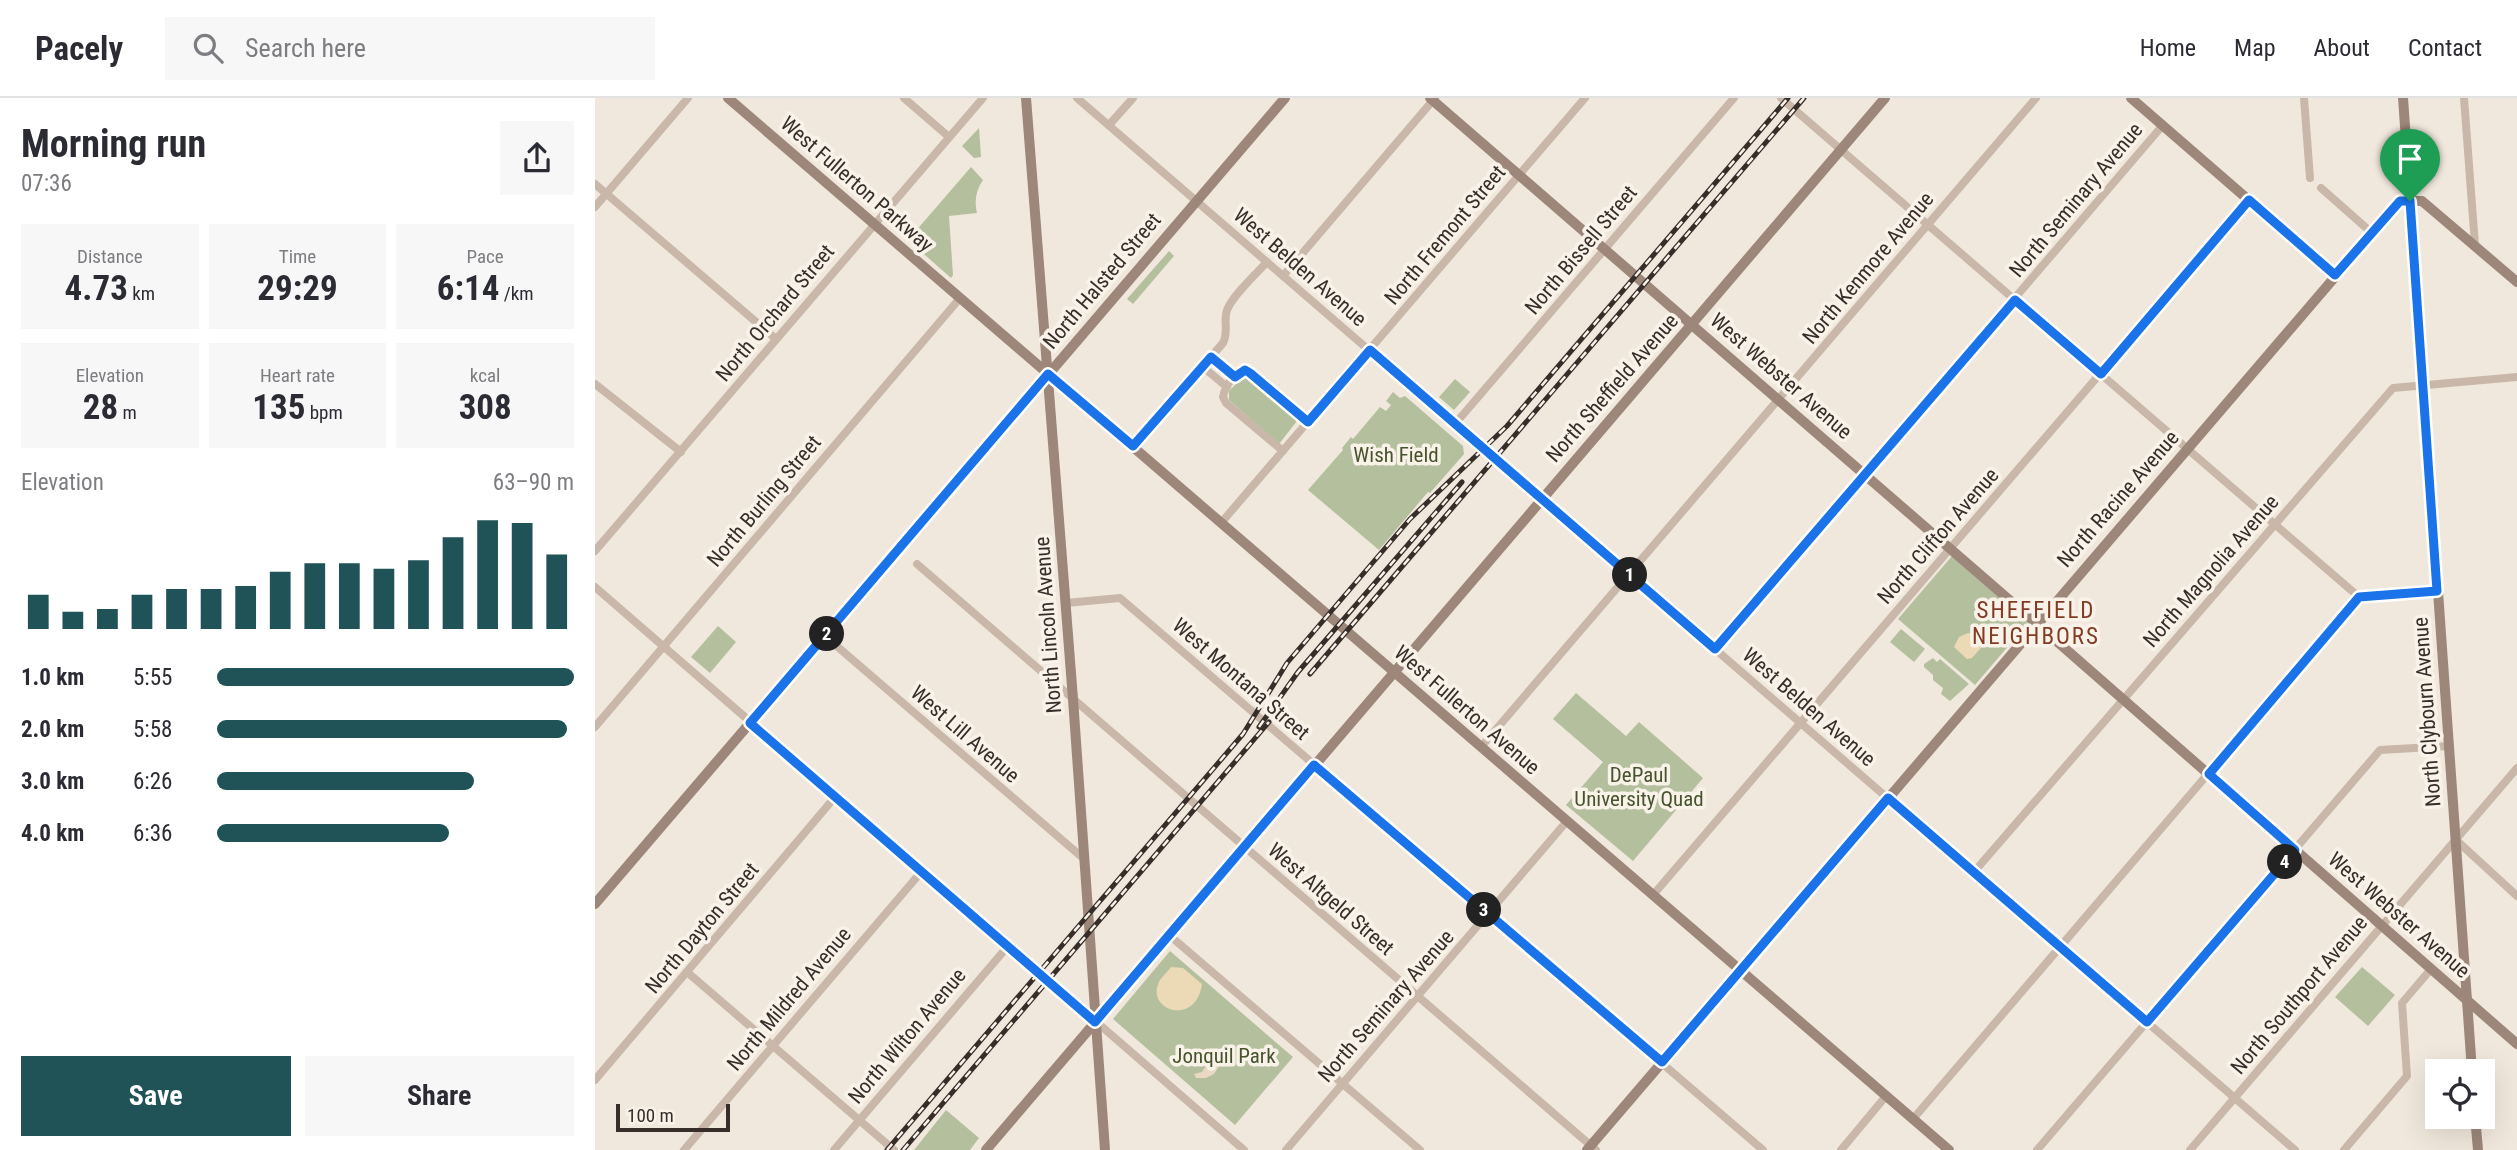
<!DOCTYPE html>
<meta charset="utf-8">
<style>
:root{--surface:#fff;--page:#f7f7f7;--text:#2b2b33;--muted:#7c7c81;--line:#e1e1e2;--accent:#1f5357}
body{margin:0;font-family:"Roboto Condensed",sans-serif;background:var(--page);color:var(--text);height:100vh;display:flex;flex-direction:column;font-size:26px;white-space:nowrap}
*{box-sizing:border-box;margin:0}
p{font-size:23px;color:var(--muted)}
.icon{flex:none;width:38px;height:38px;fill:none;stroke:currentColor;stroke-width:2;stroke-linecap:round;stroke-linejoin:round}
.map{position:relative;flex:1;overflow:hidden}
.panel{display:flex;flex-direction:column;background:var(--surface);width:595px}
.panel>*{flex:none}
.controls{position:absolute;left:1830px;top:961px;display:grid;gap:14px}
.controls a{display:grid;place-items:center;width:70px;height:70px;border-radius:0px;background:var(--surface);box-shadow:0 7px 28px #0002;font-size:35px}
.scale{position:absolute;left:21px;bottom:18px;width:114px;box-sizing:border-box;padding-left:7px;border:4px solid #372d29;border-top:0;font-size:19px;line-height:24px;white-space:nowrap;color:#372d29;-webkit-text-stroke:5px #f9f2e9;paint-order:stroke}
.pin{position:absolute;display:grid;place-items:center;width:60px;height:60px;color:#fff;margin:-72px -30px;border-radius:50% 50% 50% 0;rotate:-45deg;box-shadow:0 0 7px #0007}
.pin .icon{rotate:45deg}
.km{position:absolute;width:35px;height:35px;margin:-18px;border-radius:50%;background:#222;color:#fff;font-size:19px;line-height:35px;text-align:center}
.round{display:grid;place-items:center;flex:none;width:74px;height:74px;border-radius:0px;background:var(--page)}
.headline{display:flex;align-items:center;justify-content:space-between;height:119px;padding:0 21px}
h1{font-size:38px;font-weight:700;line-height:52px}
.metrics{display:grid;grid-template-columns:repeat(3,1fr);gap:10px;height:119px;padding:7px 21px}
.metrics div{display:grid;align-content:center;border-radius:0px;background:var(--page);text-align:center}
.metrics b{font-size:35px;font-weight:700}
.metrics small{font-size:19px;font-weight:400}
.metrics p{font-size:19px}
.chart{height:196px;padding:14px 21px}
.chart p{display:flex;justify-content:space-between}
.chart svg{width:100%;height:126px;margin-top:7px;stroke:var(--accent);stroke-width:6}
.primary-button{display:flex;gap:14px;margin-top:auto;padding:14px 21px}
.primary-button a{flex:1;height:80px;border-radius:0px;background:var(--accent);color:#fff;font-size:28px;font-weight:700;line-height:80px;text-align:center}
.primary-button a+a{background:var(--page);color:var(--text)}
ul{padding:0 21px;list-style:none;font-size:23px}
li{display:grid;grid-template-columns:112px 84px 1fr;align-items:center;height:52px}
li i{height:18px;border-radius:9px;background:var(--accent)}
header{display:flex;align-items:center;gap:42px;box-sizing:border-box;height:98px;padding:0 35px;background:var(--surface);border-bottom:2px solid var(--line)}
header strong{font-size:33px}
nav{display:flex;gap:38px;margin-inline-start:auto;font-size:24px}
.search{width:490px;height:63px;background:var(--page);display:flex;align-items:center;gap:18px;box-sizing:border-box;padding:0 24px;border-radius:0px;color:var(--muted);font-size:26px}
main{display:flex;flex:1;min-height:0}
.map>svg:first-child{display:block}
.green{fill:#b4c09d}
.sand{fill:#ecd9b5}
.plaza{fill:#e9d9c4}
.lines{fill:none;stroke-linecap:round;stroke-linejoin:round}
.street{stroke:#c9b8a9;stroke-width:8}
.secondary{stroke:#9d877a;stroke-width:10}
.rail-casing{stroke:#372d29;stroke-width:5}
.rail{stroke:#f9f2e9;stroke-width:2.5;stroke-dasharray:8;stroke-linecap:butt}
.route-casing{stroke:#fff;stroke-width:14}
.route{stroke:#1a73e8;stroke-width:9}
.labels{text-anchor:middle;stroke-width:7;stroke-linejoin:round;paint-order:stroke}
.street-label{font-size:21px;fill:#372d29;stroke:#f9f2e9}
.park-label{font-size:21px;fill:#46542d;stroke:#f9f2e9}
.neighbourhood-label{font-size:23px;letter-spacing:2px;fill:#833b24;stroke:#f9f2e9}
</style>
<header>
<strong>Pacely</strong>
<div class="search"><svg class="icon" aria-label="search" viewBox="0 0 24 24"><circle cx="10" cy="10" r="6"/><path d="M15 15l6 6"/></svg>Search here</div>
<nav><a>Home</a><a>Map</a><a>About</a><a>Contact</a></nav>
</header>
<main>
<section class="panel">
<div class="headline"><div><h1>Morning run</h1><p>07:36</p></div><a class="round"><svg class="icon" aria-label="share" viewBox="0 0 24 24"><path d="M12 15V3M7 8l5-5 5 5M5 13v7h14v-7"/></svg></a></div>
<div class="metrics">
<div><p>Distance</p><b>4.73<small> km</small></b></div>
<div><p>Time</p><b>29:29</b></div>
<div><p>Pace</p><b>6:14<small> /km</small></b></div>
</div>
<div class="metrics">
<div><p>Elevation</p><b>28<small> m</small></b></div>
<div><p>Heart rate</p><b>135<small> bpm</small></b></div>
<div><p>kcal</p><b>308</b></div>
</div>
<div class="chart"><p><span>Elevation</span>63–90 m</p>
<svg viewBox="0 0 160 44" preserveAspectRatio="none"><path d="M5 44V32M15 44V38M25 44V37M35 44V32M45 44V30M55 44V30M65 44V29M75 44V24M85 44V21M95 44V21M105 44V23M115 44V20M125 44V12M135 44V6M145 44V7M155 44V18"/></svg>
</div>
<ul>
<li><b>1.0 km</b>5:55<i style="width:100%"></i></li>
<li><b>2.0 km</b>5:58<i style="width:98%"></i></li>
<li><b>3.0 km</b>6:26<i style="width:72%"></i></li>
<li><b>4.0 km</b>6:36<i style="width:65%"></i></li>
</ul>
<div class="primary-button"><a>Save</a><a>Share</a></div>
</section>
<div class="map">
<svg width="1922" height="1052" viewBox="0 0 1922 1052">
<rect width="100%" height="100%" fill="#f1e8dd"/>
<g class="green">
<polygon points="384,30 386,59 379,60 367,48"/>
<path d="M376,69L388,82C381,92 379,103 382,115L354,118L358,177L356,180L313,142Z"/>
<polygon points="574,153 579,158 538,206 532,201"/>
<polygon points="648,279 654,281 702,323 684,346 634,302 634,293"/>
<polygon points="860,281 875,294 859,312 844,299"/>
<polygon points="798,294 805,300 810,298 868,348 869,356 835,395 833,394 784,452 713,392 748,352 747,350 756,339 758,341 785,309 791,313 796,307 791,303"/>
<polygon points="1357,458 1433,525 1380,587 1303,521"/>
<polygon points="123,528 141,544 115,575 96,559"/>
<polygon points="1306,531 1330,551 1319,564 1295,544"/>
<polygon points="1338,560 1342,564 1345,561 1374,586 1355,603 1346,596 1348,590 1338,582 1338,577 1329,569 1329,566"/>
<polygon points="981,595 1031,638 1044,624 1108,680 1038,763 971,707 1008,664 958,621"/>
<polygon points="575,853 698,959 640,1027 518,921"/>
<polygon points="1767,869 1800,897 1773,928 1740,899"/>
<polygon points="351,1012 384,1040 375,1052 319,1052"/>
</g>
<g class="sand">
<polygon points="1373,535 1383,537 1390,545 1377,560 1372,561 1359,549 1364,539"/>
<path d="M576,869L588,870L607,886C601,930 548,912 565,882C568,878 573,873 576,869Z"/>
</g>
<polygon class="plaza" points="625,955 624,968 619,976 611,980 601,980 599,976 607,974 610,969 608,960"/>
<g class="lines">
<g class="street">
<polyline points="309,0 354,39"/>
<polyline points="482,0 1700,1052"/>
<polyline points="1186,0 1764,499"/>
<polyline points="1709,0 1715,80"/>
<polyline points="1869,0 1880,147"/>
<polyline points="514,27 538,0"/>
<polyline points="0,86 181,241"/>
<polyline points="1726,90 1777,135"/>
<polyline points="0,109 93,0"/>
<polyline points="688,178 840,0"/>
<polyline points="616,259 640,279"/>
<polyline points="608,269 632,289"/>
<polyline points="0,286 86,354"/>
<polyline points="860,326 1139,0"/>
<path d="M538,348L628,245C634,234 628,223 632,212C638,197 661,176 672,164"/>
<path d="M688,353L631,305L628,299C630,288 639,275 650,272L655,275L713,324"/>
<polyline points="626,425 990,0"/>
<polyline points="0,453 388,0"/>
<polyline points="322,466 1001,1052"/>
<polyline points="0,489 649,1052"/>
<polyline points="471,505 525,500 1168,1052"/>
<polyline points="230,538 488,760"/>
<polyline points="1120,550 1568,27"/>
<polyline points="0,629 365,200"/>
<polyline points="886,649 1441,0"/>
<polyline points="1860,741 1922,798"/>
<polyline points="1379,774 1798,290 1922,279"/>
<polyline points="1058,797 1654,102"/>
<polyline points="574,837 825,1052"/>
<polyline points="92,874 299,1052"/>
<polyline points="0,982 240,699"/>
<polyline points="1318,1021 1764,499 1842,493"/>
<polyline points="89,1052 327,773"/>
<polyline points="239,1052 413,848"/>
<polyline points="691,1052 972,723"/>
<polyline points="1246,1052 1291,998"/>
<polyline points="1442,1052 1785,652 1854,648"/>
<polyline points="1595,1052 1922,670"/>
<polyline points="1749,1052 1812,978 1807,905 1836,871"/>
</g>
<g class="secondary">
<polyline points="133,0 1354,1052"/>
<polyline points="431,0 478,601 510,1052"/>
<polyline points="835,0 1442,526 1922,946"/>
<polyline points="1536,0 1740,177"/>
<polyline points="1808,0 1877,973"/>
<polyline points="0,806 690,0"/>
<polyline points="1880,1018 1883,1052"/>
<polyline points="391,1052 1290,0"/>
<polyline points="992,1052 1805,103 1827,103 1922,184"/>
</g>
<defs>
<g id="rail">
<polyline points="715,576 1209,0"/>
<polyline points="664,629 703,574 867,384"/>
<polyline points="292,1052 648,636 692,565 815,421 912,328 1193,0"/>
<polyline points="308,1052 674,624"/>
</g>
</defs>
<use href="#rail" class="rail-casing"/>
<use href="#rail" class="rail"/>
</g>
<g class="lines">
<defs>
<polygon id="route" points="1654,102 1740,177 1805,103 1815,103 1842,493 1764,499 1614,676 1700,752 1552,924 1293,700 1067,964 719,667 500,924 155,625 453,276 538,348 616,259 640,279 650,272 655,275 713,324 775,252 1120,551 1420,202 1506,276"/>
</defs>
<use href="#route" class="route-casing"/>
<use href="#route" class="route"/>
</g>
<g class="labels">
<g class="street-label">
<text transform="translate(262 86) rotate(41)" y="7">West Fullerton Parkway</text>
<text transform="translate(1481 102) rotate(-50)" y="7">North Seminary Avenue</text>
<text transform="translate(850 137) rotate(-50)" y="7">North Fremont Street</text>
<text transform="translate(986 152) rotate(-50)" y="7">North Bissell Street</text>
<text transform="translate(705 169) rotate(41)" y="7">West Belden Avenue</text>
<text transform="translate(1273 170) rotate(-50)" y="7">North Kenmore Avenue</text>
<text transform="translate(507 183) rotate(-50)" y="7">North Halsted Street</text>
<text transform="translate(180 215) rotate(-50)" y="7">North Orchard Street</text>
<text transform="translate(1186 278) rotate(41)" y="7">West Webster Avenue</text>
<text transform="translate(1017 290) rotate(-49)" y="7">North Sheffield Avenue</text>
<text transform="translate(1523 401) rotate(-49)" y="7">North Racine Avenue</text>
<text transform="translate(169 403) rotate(-50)" y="7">North Burling Street</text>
<text transform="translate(1343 438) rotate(-49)" y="7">North Clifton Avenue</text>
<text transform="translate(1616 473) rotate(-49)" y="7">North Magnolia Avenue</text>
<text transform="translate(453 527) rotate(-94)" y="7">North Lincoln Avenue</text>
<text transform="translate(646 581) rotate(41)" y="7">West Montana Street</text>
<text transform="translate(1214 609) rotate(41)" y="7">West Belden Avenue</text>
<text transform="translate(872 612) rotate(41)" y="7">West Fullerton Avenue</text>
<text transform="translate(1832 614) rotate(-94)" y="7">North Clybourn Avenue</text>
<text transform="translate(370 636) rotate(41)" y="7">West Lill Avenue</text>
<text transform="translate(736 801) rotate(41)" y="7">West Altgeld Street</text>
<text transform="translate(1804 817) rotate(41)" y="7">West Webster Avenue</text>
<text transform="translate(107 830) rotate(-50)" y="7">North Dayton Street</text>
<text transform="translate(1704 897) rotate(-50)" y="7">North Southport Avenue</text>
<text transform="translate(194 901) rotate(-50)" y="7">North Mildred Avenue</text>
<text transform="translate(791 908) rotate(-49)" y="7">North Seminary Avenue</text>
<text transform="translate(312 938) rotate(-50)" y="7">North Wilton Avenue</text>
</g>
<g class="park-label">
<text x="801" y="364">Wish Field</text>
<text x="1044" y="684">DePaul<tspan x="1044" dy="24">University Quad</tspan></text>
<text x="629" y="965">Jonquil Park</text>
</g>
<g class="neighbourhood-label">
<text x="1441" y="520">SHEFFIELD<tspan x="1441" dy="26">NEIGHBORS</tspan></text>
</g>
</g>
</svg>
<div class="controls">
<a><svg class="icon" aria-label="locate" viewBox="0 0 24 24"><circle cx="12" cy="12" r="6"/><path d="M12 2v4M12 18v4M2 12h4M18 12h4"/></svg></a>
</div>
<div class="scale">100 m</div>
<div class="pin" style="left:1815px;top:103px;background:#1e9e55"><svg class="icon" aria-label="arrive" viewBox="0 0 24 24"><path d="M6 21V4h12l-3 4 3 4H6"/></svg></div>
<b class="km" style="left:1035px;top:477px">1</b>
<b class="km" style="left:232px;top:536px">2</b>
<b class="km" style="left:889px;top:812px">3</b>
<b class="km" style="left:1690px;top:764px">4</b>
</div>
</main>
